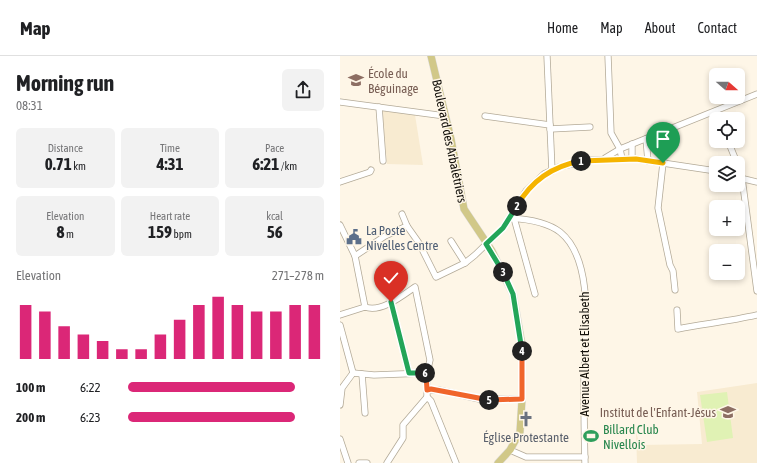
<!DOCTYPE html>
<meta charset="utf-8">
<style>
:root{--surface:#fff;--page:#f2f2f2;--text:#202124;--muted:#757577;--line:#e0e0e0;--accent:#db2777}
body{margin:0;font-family:"Asap Condensed",sans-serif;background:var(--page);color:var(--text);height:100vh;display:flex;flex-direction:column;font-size:15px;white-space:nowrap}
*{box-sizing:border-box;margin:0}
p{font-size:13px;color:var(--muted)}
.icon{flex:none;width:22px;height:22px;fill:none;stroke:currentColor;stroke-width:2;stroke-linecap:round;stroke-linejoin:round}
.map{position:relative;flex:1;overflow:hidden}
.panel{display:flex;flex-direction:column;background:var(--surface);width:340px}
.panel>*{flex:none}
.needle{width:26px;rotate:110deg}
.tools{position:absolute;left:369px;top:12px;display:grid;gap:8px}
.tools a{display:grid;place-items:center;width:36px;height:36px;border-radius:6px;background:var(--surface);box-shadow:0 2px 6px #0003;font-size:20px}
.pin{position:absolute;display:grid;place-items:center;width:34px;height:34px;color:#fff;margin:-41px -17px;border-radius:50% 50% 50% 0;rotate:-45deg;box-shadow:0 0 4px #0007}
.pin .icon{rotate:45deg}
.km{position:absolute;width:20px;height:20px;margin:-10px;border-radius:50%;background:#222;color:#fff;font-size:11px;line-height:20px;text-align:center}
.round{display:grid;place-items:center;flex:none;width:42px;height:42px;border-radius:6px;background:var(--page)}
.head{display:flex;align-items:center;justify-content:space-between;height:68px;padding:0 16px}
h1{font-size:22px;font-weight:700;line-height:30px}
.figures{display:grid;grid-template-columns:repeat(3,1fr);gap:6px;height:68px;padding:4px 16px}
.figures div{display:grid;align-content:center;border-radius:6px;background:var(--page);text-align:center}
.figures b{font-size:17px;font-weight:700}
.figures small{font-size:11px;font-weight:400}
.figures p{font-size:11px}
.chart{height:112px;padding:8px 16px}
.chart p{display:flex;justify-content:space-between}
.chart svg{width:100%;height:72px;margin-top:4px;stroke:var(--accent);stroke-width:6}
ul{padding:0 16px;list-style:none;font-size:13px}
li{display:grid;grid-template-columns:64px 48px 1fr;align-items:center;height:30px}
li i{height:10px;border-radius:5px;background:var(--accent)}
header{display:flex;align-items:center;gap:24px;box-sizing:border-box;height:56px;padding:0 20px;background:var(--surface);border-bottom:1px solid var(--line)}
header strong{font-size:19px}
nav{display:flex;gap:22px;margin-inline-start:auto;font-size:14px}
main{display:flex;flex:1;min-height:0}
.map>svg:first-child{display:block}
.built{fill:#f8ebd1}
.green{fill:#e0f2b4}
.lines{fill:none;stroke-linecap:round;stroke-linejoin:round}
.minor-casing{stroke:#b3aa98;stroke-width:7}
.major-casing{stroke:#dedddd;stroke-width:8}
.minor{stroke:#fff;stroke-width:5.5}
.major{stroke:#d1c888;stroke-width:7}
.split-1-casing{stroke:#fff;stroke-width:8}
.split-2-casing{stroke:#fff;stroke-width:8}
.split-3-casing{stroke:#fff;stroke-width:8}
.split-4-casing{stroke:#fff;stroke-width:8}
.split-5-casing{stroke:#fff;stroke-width:8}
.split-6-casing{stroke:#fff;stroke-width:8}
.split-7-casing{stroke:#fff;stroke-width:8}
.split-1{stroke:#f5b400;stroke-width:5}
.split-2{stroke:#f5b400;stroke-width:5}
.split-3{stroke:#22a559;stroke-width:5}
.split-4{stroke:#22a559;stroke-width:5}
.split-5{stroke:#f0652b;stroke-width:5}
.split-6{stroke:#f0652b;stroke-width:5}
.split-7{stroke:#22a559;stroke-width:5}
.labels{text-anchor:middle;stroke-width:3;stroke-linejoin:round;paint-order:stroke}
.education-label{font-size:13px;fill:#785e54;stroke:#fef6e7;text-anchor:start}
.street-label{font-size:13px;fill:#120f09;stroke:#fef6e7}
.service-label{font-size:13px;fill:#4e5e75;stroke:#fef6e7;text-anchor:start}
.leisure-label{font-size:13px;fill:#27864d;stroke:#fef6e7;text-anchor:start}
.worship-label{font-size:13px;fill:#5b616d;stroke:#fef6e7}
</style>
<header>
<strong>Map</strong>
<nav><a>Home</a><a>Map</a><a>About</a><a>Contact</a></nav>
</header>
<main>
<section class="panel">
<div class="head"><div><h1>Morning run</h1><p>08:31</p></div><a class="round"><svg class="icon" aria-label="share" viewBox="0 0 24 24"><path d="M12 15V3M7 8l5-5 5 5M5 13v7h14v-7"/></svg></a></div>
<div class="figures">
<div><p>Distance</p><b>0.71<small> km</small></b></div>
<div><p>Time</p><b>4:31</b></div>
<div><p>Pace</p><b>6:21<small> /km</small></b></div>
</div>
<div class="figures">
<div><p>Elevation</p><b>8<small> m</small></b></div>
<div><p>Heart rate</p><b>159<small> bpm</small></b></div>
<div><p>kcal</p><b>56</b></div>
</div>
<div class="chart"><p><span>Elevation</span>271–278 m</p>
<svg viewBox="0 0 160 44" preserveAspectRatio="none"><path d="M5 44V11M15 44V15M25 44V24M35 44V29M45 44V33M55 44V38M65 44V38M75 44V29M85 44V20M95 44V11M105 44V6M115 44V11M125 44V15M135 44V15M145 44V11M155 44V11"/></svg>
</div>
<ul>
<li><b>100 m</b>6:22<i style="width:85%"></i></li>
<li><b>200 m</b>6:23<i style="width:85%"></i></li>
</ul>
</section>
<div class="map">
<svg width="417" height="407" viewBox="0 0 417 407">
<rect width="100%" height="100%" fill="#fef6e7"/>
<g class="built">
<polygon points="42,54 75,59 83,109 47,108"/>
<polygon points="417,327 417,407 297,407 296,376 300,389 362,388 357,336"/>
</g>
<polygon class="green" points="387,336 393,382 367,386 360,339"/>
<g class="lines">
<defs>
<g id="minor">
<polyline points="207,0 212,115"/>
<polyline points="268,0 271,77 280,93 282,103"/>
<polyline points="0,46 105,60"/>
<polyline points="39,51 43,105"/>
<polyline points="376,55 379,63"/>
<polyline points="145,60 210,69"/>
<polyline points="210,73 250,71"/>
<polyline points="306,83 308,105"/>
<polyline points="388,85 397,107"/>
<polyline points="292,88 292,103"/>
<polyline points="265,102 280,93 417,38"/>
<polyline points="323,107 318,152 330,209 333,215 335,234"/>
<polyline points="398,111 402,122 417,235"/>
<polyline points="400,122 417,126"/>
<polyline points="0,126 30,116 31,114"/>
<polyline points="62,158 67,170 79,187 96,221 125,207 135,199 163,172 186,135 204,118 219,111 249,104 296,103 376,115"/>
<path d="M170,162C186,163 207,166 220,176C255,204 245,279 244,319C244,348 244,378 245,407"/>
<polyline points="174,162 195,238"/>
<polyline points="0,169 15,200 25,251"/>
<polyline points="111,185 125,207"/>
<polyline points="15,200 45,180 67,170"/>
<polyline points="51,246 69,317"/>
<path d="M25,251C41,257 62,240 75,231L90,304L87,317V341L91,345L116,407"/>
<path d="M337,254L338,273C364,268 391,265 417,259"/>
<polyline points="0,259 25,251"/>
<polyline points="0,269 13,317"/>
<polyline points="13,317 34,319 87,317"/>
<polyline points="22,318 25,357"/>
<polyline points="87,334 99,334 139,343 182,343"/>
<polyline points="0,349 2,332 13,317"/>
<polyline points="0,383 8,407"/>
<polyline points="170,394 186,401 245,401"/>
<polyline points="19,407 27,407"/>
<polyline points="47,407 63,382 63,369 87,341"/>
</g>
<polyline id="major" points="91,0 111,83 124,153 152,195 167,226 173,238 182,289 182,343 180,376 170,394 158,407"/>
</defs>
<use href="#minor" class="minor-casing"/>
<use href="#major" class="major-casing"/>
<use href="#minor" class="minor"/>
<use href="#major" class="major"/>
</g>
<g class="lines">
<defs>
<polyline id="split-1" points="241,105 296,103 323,107"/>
<path id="split-2" d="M177,150C191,125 213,110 241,105"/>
<polyline id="split-3" points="163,216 146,188 163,172 177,150"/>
<polyline id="split-4" points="163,216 173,238 182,295"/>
<polyline id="split-5" points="149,344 182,343 182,295"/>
<polyline id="split-6" points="85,317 86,317 87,334 91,333 149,344"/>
<polyline id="split-7" points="51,246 69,317 85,317"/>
</defs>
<use href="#split-1" class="split-1-casing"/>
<use href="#split-2" class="split-2-casing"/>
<use href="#split-3" class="split-3-casing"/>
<use href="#split-4" class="split-4-casing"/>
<use href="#split-5" class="split-5-casing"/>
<use href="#split-6" class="split-6-casing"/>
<use href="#split-7" class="split-7-casing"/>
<use href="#split-1" class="split-1"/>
<use href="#split-2" class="split-2"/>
<use href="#split-3" class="split-3"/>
<use href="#split-4" class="split-4"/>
<use href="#split-5" class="split-5"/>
<use href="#split-6" class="split-6"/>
<use href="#split-7" class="split-7"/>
</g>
<defs>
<symbol id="school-bare" viewBox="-9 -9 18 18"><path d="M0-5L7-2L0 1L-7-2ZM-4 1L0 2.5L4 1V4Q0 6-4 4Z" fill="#8d6e63" stroke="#fef6e7" stroke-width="2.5" paint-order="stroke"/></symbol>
<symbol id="civic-bare" viewBox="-9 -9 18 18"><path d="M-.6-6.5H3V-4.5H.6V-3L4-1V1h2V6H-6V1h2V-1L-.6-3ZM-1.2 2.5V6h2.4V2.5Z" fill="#5c6f8a" stroke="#fef6e7" stroke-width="2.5" paint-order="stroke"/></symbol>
<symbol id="church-bare" viewBox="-9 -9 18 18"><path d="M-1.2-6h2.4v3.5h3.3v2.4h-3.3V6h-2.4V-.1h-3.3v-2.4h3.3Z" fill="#6b7280" stroke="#fef6e7" stroke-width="2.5" paint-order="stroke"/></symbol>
<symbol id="stadium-bare" viewBox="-9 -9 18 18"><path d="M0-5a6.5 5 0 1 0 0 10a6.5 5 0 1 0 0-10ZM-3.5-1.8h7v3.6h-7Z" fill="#2e9e5b" stroke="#fef6e7" stroke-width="2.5" paint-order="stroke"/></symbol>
</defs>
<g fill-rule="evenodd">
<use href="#school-bare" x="5" y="13" width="22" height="22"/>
<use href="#civic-bare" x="3" y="170" width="22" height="22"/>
<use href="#school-bare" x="377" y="345" width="22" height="22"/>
<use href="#church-bare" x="175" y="352" width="22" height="22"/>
<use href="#stadium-bare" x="240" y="369" width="22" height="22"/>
</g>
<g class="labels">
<g class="education-label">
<text x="28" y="22">École du<tspan x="28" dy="15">Béguinage</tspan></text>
<text x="376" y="361" text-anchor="end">Institut de l'Enfant-Jésus</text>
</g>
<g class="street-label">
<text transform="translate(110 85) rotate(78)" y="5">Boulevard des Arbalétriers</text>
<text transform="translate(244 298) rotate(-90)" y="5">Avenue Albert et Elisabeth</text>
</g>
<g class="service-label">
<text x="26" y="179">La Poste<tspan x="26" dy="15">Nivelles Centre</tspan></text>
</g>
<g class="leisure-label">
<text x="263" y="378">Billard Club<tspan x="263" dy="15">Nivellois</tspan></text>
</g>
<g class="worship-label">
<text x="186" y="386">Église Protestante</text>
</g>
</g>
</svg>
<div class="tools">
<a><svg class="needle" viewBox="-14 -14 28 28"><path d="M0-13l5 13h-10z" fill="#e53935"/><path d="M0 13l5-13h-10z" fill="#757577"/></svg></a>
<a><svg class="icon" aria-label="locate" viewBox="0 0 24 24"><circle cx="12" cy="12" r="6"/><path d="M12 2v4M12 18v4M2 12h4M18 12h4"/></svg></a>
<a><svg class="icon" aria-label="layers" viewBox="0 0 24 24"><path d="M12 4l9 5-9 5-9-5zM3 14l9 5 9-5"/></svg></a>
<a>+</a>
<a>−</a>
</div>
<div class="pin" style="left:323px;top:107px;background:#1e9e55"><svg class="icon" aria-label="arrive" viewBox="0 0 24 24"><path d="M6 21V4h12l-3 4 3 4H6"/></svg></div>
<div class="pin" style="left:51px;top:246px;background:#d93025"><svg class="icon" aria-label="check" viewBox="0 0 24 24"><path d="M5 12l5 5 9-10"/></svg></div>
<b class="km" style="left:241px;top:105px">1</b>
<b class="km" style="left:177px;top:150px">2</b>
<b class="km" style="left:163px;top:216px">3</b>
<b class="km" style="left:182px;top:295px">4</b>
<b class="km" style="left:149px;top:344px">5</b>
<b class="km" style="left:85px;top:317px">6</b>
</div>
</main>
